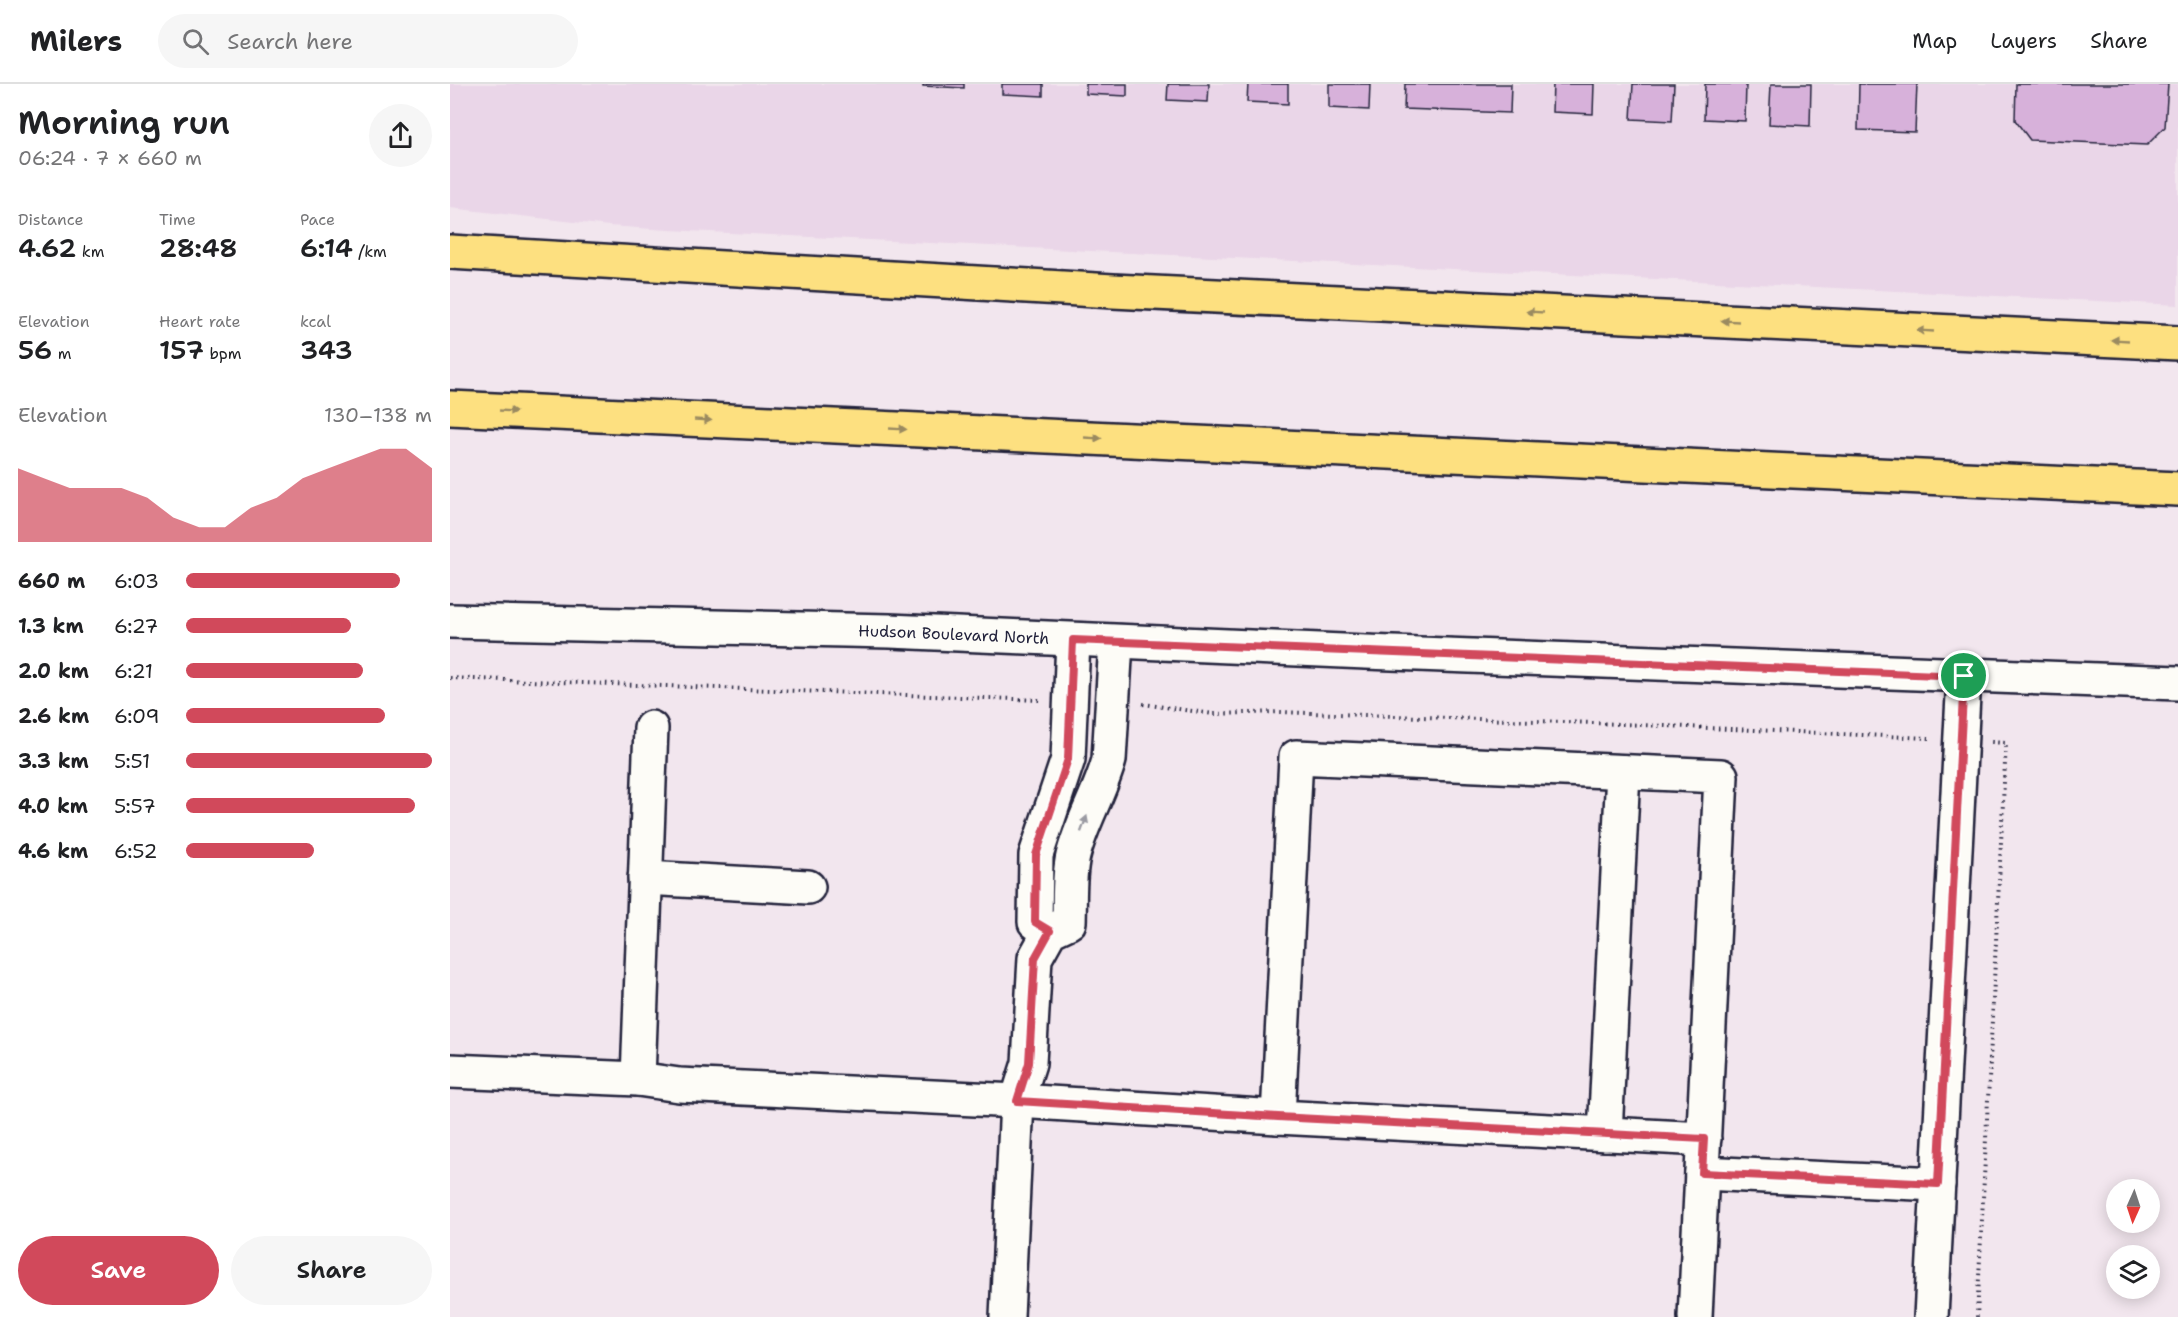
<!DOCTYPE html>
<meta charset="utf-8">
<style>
:root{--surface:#fff;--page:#f6f6f6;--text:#202124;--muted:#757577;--line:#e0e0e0;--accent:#d1495b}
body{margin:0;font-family:"Shantell Sans",sans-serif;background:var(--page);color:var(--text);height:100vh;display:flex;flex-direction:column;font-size:22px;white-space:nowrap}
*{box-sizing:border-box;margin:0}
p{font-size:20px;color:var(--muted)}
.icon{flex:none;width:33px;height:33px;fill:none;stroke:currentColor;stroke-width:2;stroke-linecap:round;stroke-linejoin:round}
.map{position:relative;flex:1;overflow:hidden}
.drawer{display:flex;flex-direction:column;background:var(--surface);width:450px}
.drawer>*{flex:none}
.needle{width:39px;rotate:183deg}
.fabs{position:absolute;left:1656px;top:1095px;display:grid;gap:12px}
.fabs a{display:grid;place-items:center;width:54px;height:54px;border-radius:50%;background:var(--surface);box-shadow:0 3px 15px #0003;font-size:30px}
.pin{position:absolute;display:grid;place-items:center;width:51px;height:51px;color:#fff;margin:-26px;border:3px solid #fff;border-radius:50%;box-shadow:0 2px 6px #0007}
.round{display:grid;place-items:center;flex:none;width:63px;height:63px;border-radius:32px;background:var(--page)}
.head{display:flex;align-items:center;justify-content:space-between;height:102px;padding:0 18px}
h1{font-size:33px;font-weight:600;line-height:45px}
.stats{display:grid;grid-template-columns:repeat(3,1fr);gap:9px;height:102px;padding:6px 18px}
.stats div{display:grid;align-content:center}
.stats b{font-size:26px;font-weight:600}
.stats small{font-size:16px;font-weight:400}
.stats p{font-size:16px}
.chart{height:168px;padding:12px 18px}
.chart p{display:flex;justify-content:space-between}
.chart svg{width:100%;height:108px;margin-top:6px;fill:var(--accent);opacity:.7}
.cta{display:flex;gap:12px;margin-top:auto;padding:12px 18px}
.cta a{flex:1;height:69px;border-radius:36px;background:var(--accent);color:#fff;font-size:24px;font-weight:600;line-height:69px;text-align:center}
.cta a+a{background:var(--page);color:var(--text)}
ul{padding:0 18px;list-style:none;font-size:20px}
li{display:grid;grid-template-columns:96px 72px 1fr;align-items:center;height:45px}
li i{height:15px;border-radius:8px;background:var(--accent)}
header{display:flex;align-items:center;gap:36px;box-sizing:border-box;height:84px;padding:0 30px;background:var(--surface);border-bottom:2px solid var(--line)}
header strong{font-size:28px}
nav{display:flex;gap:33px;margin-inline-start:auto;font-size:21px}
.search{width:420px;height:54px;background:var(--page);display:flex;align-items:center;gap:15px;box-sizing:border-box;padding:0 21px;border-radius:33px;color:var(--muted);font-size:22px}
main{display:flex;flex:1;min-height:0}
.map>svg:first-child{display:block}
.built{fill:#ead6e8}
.building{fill:#d7b1da;stroke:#22223b;stroke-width:1.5}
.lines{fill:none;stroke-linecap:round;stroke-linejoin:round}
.minor-casing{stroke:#22223b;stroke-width:38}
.highway-casing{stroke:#22223b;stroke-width:38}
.path{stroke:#22223b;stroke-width:4;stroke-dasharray:1.5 4.5;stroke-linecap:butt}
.minor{stroke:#fdfcf7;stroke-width:33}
.highway{stroke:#fde080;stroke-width:33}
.oneway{fill:#9a8a61}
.oneway2{fill:#9a9aa2}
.route-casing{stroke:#fff;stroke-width:12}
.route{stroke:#d1495b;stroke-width:8}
.labels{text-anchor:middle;stroke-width:4.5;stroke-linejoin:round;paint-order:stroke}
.street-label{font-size:16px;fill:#22223b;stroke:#fdfcf7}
</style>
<header>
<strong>Milers</strong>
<div class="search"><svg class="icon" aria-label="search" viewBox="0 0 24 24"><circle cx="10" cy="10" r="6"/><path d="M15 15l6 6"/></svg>Search here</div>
<nav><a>Map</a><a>Layers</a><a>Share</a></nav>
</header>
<main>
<section class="drawer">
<div class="head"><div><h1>Morning run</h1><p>06:24 · 7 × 660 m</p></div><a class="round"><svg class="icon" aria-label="share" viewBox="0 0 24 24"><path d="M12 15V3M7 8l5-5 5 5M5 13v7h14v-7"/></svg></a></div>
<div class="stats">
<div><p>Distance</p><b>4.62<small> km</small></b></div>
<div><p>Time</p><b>28:48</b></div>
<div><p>Pace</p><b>6:14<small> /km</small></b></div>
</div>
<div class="stats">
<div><p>Elevation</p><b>56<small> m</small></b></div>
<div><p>Heart rate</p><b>157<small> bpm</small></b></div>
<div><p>kcal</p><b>343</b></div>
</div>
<div class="chart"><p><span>Elevation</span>130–138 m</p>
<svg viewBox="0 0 160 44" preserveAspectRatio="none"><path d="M0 44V14L10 18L20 22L30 22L40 22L50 26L60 34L70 38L80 38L90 30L100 26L110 18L120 14L130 10L140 6L150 6L160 14V44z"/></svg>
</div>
<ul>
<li><b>660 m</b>6:03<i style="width:87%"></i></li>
<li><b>1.3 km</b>6:27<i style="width:67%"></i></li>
<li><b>2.0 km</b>6:21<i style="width:72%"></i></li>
<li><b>2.6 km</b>6:09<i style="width:81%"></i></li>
<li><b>3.3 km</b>5:51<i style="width:100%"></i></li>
<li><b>4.0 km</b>5:57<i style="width:93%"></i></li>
<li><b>4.6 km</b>6:52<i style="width:52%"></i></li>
</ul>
<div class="cta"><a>Save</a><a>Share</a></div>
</section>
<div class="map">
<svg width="1728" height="1233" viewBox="0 0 1728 1233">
<rect width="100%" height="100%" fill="#f2e6ee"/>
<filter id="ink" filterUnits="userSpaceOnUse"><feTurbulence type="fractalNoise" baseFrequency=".0167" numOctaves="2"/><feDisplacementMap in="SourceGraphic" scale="12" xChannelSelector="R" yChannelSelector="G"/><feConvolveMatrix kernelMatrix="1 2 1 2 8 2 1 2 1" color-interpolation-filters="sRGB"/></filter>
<g filter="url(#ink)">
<polygon class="built" points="0,0 1728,0 1728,221 218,146 159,142 0,124"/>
<g class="building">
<polygon points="473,0 514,0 514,4 473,2"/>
<polygon points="552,0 593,0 593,12 552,10"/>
<polygon points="636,0 677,0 677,12 636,10"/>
<polygon points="718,0 759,0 758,18 717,16"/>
<polygon points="798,0 838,0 838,20 797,18"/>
<polygon points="879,0 920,0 919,26 879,24"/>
<polygon points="955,0 1061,0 1060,29 954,25"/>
<polygon points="1103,0 1144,0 1143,30 1102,28"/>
<polygon points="1183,0 1224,0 1222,37 1181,35"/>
<polygon points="1255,0 1296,0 1295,37 1254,35"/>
<polygon points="1321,0 1361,0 1360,42 1319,40"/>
<polygon points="1409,0 1467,0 1465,48 1408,46"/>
<polygon points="1566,0 1718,0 1715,43 1697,61 1580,56 1565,36"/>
</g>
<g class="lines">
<defs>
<g id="minor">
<path id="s1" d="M0,537L440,547L916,568L1728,599"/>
<polyline points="195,794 358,803"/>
<polyline points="600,847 585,838 586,771 618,675 623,556"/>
<polyline points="0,987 188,995 229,1001 567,1017 828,1033"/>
<polyline points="188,995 201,644"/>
<polyline points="1155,1050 1173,688"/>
<polyline points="1252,1089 1488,1100"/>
<path d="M557,1233L567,1017L579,979L585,874L600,847L619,838C620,817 618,793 623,772C631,739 650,709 659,676L666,558"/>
<polyline points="1245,1233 1271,692 846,673 828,1033 1254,1055"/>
<polyline points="1481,1233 1514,592"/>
</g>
<g id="highway">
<polyline points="0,168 663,207 1728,259"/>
<polyline points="0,324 1728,405"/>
</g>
</defs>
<use href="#minor" class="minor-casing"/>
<use href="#highway" class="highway-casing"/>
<g class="path">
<polyline points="0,594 590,616"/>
<polyline points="693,620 763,630 830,628 1171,640 1479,654"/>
<polyline points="1527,1233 1556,659 1541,658"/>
</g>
<use href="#minor" class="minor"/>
<use href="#highway" class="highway"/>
</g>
<defs><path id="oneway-solid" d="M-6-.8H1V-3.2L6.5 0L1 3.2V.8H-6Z" transform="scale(1.5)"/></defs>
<g class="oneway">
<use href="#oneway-solid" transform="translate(1085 228) rotate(-177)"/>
<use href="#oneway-solid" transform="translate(1280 237) rotate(-177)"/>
<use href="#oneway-solid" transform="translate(1475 247) rotate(-177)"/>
<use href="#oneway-solid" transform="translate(1670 256) rotate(-177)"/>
<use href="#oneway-solid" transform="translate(58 327) rotate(3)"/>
<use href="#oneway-solid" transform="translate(253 336) rotate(3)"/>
<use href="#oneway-solid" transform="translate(448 345) rotate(3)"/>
<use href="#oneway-solid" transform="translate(643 354) rotate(3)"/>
</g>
<use class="oneway2" href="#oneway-solid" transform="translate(634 740) rotate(-70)"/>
</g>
<g class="lines" filter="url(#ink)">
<defs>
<polygon id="route" points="623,556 1514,592 1488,1100 1252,1089 1254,1055 828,1033 567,1017 579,979 585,874 600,847 585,838 586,771 618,675"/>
</defs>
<use href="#route" class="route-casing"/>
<use href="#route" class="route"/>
</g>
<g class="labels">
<g class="street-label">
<text dy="6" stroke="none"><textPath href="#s1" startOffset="504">Hudson Boulevard North</textPath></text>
</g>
</g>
</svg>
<div class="fabs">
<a><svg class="needle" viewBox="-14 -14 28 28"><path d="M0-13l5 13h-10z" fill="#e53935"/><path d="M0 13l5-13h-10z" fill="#757577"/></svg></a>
<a><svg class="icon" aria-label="layers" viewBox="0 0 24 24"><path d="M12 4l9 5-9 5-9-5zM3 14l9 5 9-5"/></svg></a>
</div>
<div class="pin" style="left:1514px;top:592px;background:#1e9e55"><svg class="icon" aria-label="arrive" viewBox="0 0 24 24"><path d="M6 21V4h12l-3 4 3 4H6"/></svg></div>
</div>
</main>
